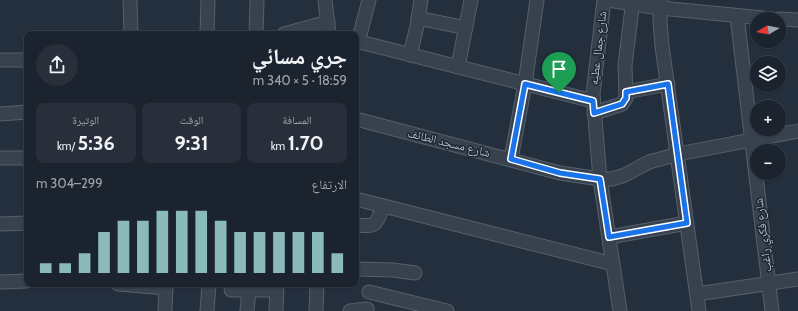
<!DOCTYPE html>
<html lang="ar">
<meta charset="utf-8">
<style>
:root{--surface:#1b232e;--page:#282f3a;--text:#f1f3f6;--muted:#a0a4aa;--line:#39404a;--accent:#8bbbb9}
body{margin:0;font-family:Cabin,"Noto Naskh Arabic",sans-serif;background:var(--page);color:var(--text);direction:rtl;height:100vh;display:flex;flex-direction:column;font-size:15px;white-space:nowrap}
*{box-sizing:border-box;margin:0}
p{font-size:13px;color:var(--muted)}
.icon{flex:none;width:22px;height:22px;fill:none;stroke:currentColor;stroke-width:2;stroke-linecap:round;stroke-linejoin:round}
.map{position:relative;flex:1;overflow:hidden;direction:ltr}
.drawer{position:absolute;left:24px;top:31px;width:335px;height:256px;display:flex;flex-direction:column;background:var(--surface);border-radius:8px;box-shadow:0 1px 3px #0004,0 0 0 1px var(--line);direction:rtl}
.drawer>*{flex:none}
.needle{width:26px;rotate:260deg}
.tools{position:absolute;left:750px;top:12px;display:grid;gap:8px}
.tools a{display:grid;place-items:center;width:36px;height:36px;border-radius:50%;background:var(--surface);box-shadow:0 1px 3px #0004,0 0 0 1px var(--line);font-size:20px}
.pin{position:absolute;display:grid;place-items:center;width:34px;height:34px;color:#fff;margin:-41px -17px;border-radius:50% 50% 50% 0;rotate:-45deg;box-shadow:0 0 4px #0007}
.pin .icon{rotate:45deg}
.round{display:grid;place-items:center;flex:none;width:42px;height:42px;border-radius:21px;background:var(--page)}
.headline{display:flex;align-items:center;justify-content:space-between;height:68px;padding:0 12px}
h1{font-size:22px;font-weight:700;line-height:30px}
.figures{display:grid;grid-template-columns:repeat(3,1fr);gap:6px;height:68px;padding:4px 12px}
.figures div{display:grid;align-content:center;border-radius:8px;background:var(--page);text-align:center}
.figures b{font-size:20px;font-weight:700}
.figures small{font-size:11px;font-weight:400}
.figures p{font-size:11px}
.chart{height:112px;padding:8px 12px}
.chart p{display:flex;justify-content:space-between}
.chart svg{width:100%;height:72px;margin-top:4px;stroke:var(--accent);stroke-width:6}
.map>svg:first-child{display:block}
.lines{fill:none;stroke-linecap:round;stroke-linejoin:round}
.street-casing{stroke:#565f6c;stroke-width:15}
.street{stroke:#38414e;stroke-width:13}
.route-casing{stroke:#fff;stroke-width:8}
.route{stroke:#1a73e8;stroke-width:5}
.labels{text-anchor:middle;stroke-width:3;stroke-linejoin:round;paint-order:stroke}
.street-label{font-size:12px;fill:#b4bcc9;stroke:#1d2633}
</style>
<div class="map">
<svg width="798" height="311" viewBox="0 0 798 311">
<rect width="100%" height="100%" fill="#242f3e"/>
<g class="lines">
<defs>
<g id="street">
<polyline points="130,0 131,34"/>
<polyline points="325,0 329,34"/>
<polyline points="604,0 593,94 600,179 620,311"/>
<polyline points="608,0 660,8 773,19"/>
<polyline points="661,0 660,20 662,46 699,311"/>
<polyline points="737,16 772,311"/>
<polyline points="418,18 466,28"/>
<polyline points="779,19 798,20"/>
<polyline points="207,34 208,0"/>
<polyline points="256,34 257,0"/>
<polyline points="284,34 328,22"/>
<polyline points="356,41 593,101"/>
<polyline points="358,42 369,0"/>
<polyline points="410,55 417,26 421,0"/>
<polyline points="0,60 27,60"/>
<polyline points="458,67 471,0"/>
<polyline points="626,92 668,84"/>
<polyline points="594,113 622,104 626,98 625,65 633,0"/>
<polyline points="0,114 27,112"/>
<polyline points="356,119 560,173 600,179 612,179 625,175 649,162 678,154 798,131"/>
<polyline points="0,158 25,158"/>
<polyline points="511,159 525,84 537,0"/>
<polyline points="356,199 613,264"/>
<polyline points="0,224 27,223"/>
<path d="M356,225C377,227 376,225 383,206"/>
<polyline points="609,237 687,223"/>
<polyline points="356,269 393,270 415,273"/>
<polyline points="0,282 27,281"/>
<polyline points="118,284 166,288"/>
<polyline points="231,290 276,290"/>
<polyline points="369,292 447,311"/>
<polyline points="697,294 798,279"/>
<polyline points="165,311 166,284"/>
<polyline points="207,311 209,284"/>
<polyline points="247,311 249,290"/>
<polyline points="276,311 277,284"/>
<polyline points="316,311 317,284"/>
<polyline points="350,311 367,309"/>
</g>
</defs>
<use href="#street" class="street-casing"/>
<use href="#street" class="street"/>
</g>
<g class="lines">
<defs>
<polygon id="route" points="525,84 593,101 594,113 622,104 626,98 626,92 668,84 687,223 609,237 600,179 560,173 511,159"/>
</defs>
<use href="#route" class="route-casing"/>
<use href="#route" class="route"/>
</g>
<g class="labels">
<g class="street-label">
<text transform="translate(598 48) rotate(-83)" y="4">شارع جمال عطيه</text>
<text transform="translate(449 143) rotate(14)" y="4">شارع مسجد الطائف</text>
<text transform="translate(763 235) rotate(-97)" y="4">شارع فكري راغب</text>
</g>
</g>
</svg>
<div class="tools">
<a><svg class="needle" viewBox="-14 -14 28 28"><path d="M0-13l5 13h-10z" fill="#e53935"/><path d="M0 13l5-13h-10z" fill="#a0a4aa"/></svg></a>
<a><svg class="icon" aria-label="layers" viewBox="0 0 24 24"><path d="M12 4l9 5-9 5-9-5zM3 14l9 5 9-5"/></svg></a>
<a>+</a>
<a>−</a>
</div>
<div class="pin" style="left:559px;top:93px;background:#1e9e55"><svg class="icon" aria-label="arrive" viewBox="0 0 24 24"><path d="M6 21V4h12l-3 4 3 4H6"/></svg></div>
<section class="drawer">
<div class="headline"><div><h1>جري مسائي</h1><p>18:59 · 5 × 340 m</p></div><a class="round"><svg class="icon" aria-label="share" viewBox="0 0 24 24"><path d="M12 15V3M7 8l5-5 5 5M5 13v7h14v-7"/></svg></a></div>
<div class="figures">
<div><p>المسافة</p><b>1.70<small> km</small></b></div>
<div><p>الوقت</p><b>9:31</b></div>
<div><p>الوتيرة</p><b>5:36<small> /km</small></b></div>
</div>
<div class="chart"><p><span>الارتفاع</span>299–304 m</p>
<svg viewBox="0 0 160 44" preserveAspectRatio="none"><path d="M5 44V38M15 44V38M25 44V32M35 44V19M45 44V12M55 44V12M65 44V6M75 44V6M85 44V6M95 44V12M105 44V19M115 44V19M125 44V19M135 44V19M145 44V19M155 44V32"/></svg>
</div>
</section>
</div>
